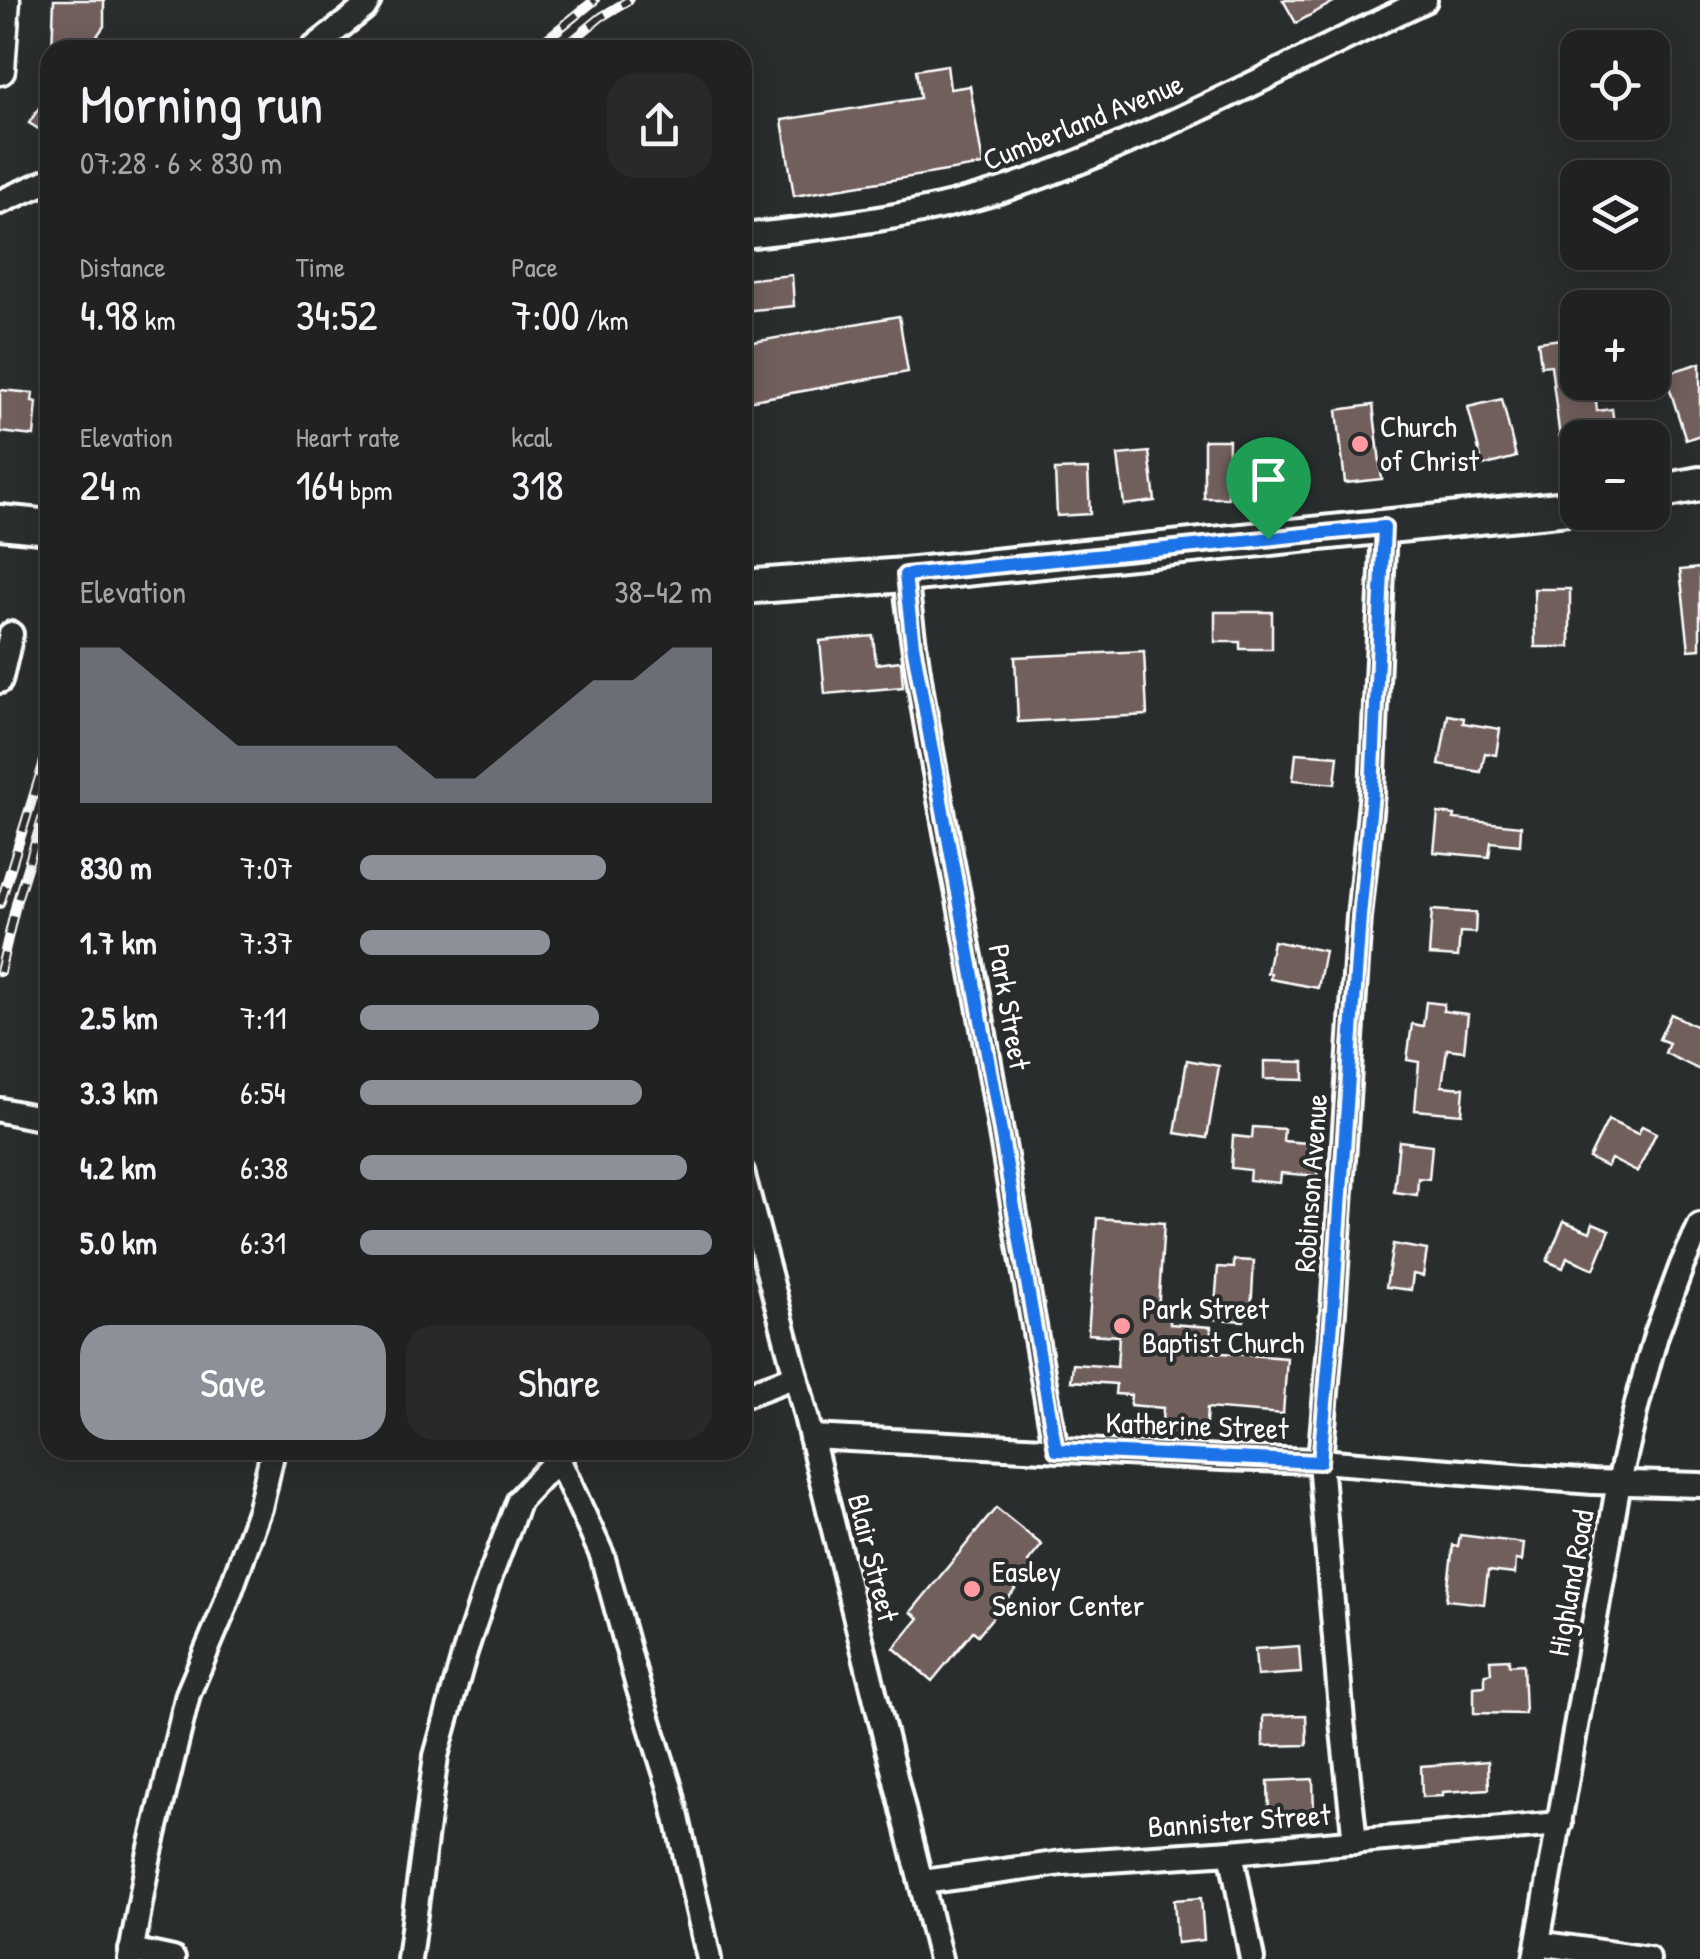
<!DOCTYPE html>
<meta charset="utf-8">
<style>
:root{--surface:#202222;--page:#282a2a;--text:#f1f3f6;--muted:#a2a4a5;--line:#3d3f40;--accent:#8c9099}
body{margin:0;font-family:"Patrick Hand",sans-serif;background:var(--page);color:var(--text);height:100vh;display:flex;flex-direction:column;font-size:38px;white-space:nowrap}
*{box-sizing:border-box;margin:0}
p{font-size:32px;color:var(--muted)}
.icon{flex:none;width:55px;height:55px;fill:none;stroke:currentColor;stroke-width:2;stroke-linecap:round;stroke-linejoin:round}
.map{position:relative;flex:1;overflow:hidden}
.panel{position:absolute;left:40px;top:40px;width:712px;height:1420px;display:flex;flex-direction:column;background:var(--surface);border-radius:30px;box-shadow:0 5px 25px #0003,0 0 0 2px var(--line)}
.panel>*{flex:none}
.buttons{position:absolute;left:1560px;top:30px;display:grid;gap:20px}
.buttons a{display:grid;place-items:center;width:110px;height:110px;border-radius:20px;background:var(--surface);box-shadow:0 5px 25px #0003,0 0 0 2px var(--line);font-size:50px}
.pin{position:absolute;display:grid;place-items:center;width:85px;height:85px;color:#fff;margin:-102px -42px;border-radius:50% 50% 50% 0;rotate:-45deg;box-shadow:0 0 10px #0007}
.pin .icon{rotate:45deg}
.round{display:grid;place-items:center;flex:none;width:105px;height:105px;border-radius:30px;background:var(--page)}
.headline{display:flex;align-items:center;justify-content:space-between;height:170px;padding:0 40px}
h1{font-size:55px;font-weight:600;line-height:75px}
.figures{display:grid;grid-template-columns:repeat(3,1fr);gap:15px;height:170px;padding:10px 40px}
.figures div{display:grid;align-content:center}
.figures b{font-size:42px;font-weight:600}
.figures small{font-size:28px;font-weight:400}
.figures p{font-size:28px}
.chart{height:280px;padding:20px 40px}
.chart p{display:flex;justify-content:space-between}
.chart svg{width:100%;height:180px;margin-top:10px;fill:var(--accent);opacity:.7}
.button{display:flex;gap:20px;margin-top:auto;padding:20px 40px}
.button a{flex:1;height:115px;border-radius:30px;background:var(--accent);color:#fff;font-size:40px;font-weight:600;line-height:115px;text-align:center}
.button a+a{background:var(--page);color:var(--text)}
ul{padding:0 40px;list-style:none;font-size:32px}
li{display:grid;grid-template-columns:160px 120px 1fr;align-items:center;height:75px}
li i{height:25px;border-radius:12px;background:var(--accent)}
.map>svg:first-child{display:block}
.building{fill:#715e5b;stroke:#fff;stroke-width:2.5}
.lines{fill:none;stroke-linecap:round;stroke-linejoin:round}
.minor-casing{stroke:#fff;stroke-width:30}
.tertiary-casing{stroke:#fff;stroke-width:35}
.secondary-casing{stroke:#fff;stroke-width:40}
.minor{stroke:#2a2d2e;stroke-width:22}
.tertiary{stroke:#2a2d2e;stroke-width:28}
.secondary{stroke:#2a2d2e;stroke-width:32}
.rail-casing{stroke:#fff;stroke-width:10}
.rail{stroke:#2a2d2e;stroke-width:6;stroke-dasharray:19;stroke-linecap:butt}
.route-casing{stroke:#fff;stroke-width:20}
.route{stroke:#1a73e8;stroke-width:12}
.poi-dot{fill:#ff9aa2;stroke:#2a2d2e;stroke-width:4}
.labels{text-anchor:middle;stroke-width:8;stroke-linejoin:round;paint-order:stroke}
.street-label{font-size:30px;fill:#fff;stroke:#2a2d2e}
.poi-label{font-size:30px;fill:#fff;stroke:#2a2d2e;text-anchor:start}
</style>
<div class="map">
<svg width="1700" height="1959" viewBox="0 0 1700 1959">
<rect width="100%" height="100%" fill="#2a2d2e"/>
<filter id="ink" filterUnits="userSpaceOnUse"><feTurbulence type="fractalNoise" baseFrequency=".01" numOctaves="2"/><feDisplacementMap in="SourceGraphic" scale="20" xChannelSelector="R" yChannelSelector="G"/><feConvolveMatrix kernelMatrix="1 2 1 2 8 2 1 2 1" color-interpolation-filters="sRGB"/></filter>
<g filter="url(#ink)">
<g class="building">
<polygon points="54,0 104,0 104,26 87,50 52,50"/>
<polygon points="1283,0 1337,0 1296,23"/>
<polygon points="947,65 950,89 970,86 983,165 794,196 782,120 920,98 916,70"/>
<polygon points="50,91 50,136 29,123"/>
<polygon points="792,275 794,306 742,311 742,280"/>
<polygon points="899,316 908,372 742,402 742,344"/>
<polygon points="1562,339 1565,361 1578,359 1578,382 1594,382 1597,411 1612,409 1616,438 1578,438 1578,445 1561,447 1551,365 1541,366 1538,342"/>
<polygon points="1700,363 1700,435 1686,440 1665,374"/>
<polygon points="0,390 33,393 32,401 37,402 34,436 0,432"/>
<polygon points="1502,399 1516,457 1483,466 1468,407"/>
<polygon points="1373,405 1382,479 1345,483 1337,410"/>
<polygon points="1204,440 1229,440 1228,498 1204,498"/>
<polygon points="1149,452 1155,501 1124,505 1118,455"/>
<polygon points="1088,469 1090,514 1057,516 1055,470"/>
<polygon points="1700,568 1700,649 1689,650 1680,570"/>
<polygon points="1534,589 1570,589 1570,647 1535,647"/>
<polygon points="1215,612 1272,612 1272,649 1240,649 1240,642 1215,642"/>
<polygon points="873,636 876,664 901,661 903,687 825,694 820,641"/>
<polygon points="1144,651 1147,715 1018,722 1015,657"/>
<polygon points="1448,715 1464,718 1463,723 1500,729 1496,755 1485,753 1481,772 1439,765"/>
<polygon points="1296,753 1338,756 1335,784 1293,780"/>
<polygon points="1438,813 1455,815 1454,819 1521,826 1520,845 1491,842 1489,857 1434,852"/>
<polygon points="1432,910 1476,913 1475,933 1460,932 1458,957 1429,955"/>
<polygon points="1273,941 1325,951 1318,988 1270,979 1271,973 1267,973"/>
<polygon points="1426,1002 1444,1004 1443,1011 1468,1014 1464,1051 1447,1049 1442,1086 1464,1088 1462,1114 1415,1110 1419,1062 1407,1060 1412,1024 1423,1026"/>
<polygon points="1671,1014 1700,1028 1700,1070 1665,1053 1669,1043 1659,1039"/>
<polygon points="1187,1060 1219,1066 1207,1138 1175,1133"/>
<polygon points="1264,1061 1304,1062 1304,1080 1264,1079"/>
<polygon points="1608,1120 1638,1134 1642,1126 1656,1133 1637,1172 1611,1159 1607,1167 1589,1158"/>
<polygon points="1253,1127 1284,1129 1283,1141 1320,1144 1317,1176 1281,1173 1280,1183 1249,1180 1250,1170 1231,1168 1233,1136 1252,1138"/>
<polygon points="1399,1141 1432,1145 1429,1179 1418,1178 1417,1195 1394,1192"/>
<polygon points="1097,1218 1164,1223 1158,1312 1170,1313 1170,1324 1211,1327 1210,1352 1287,1358 1283,1414 1207,1408 1205,1435 1161,1432 1163,1408 1130,1405 1131,1395 1115,1394 1116,1384 1071,1381 1073,1364 1117,1367 1119,1336 1088,1334"/>
<polygon points="1564,1221 1590,1232 1593,1223 1610,1230 1594,1269 1567,1257 1563,1268 1547,1261"/>
<polygon points="1393,1244 1427,1250 1423,1276 1413,1274 1411,1290 1386,1287"/>
<polygon points="1234,1260 1254,1261 1251,1311 1245,1310 1244,1321 1214,1319 1218,1267 1234,1268"/>
<polygon points="996,1508 1042,1545 1028,1562 1034,1567 978,1635 973,1631 932,1681 894,1648 919,1618 911,1612"/>
<polygon points="1460,1535 1524,1543 1522,1561 1516,1560 1515,1574 1488,1571 1484,1604 1446,1600 1453,1545 1458,1546"/>
<polygon points="1299,1646 1301,1673 1257,1676 1255,1649"/>
<polygon points="1509,1659 1509,1665 1523,1664 1525,1714 1474,1713 1474,1687 1485,1686 1485,1674 1491,1673 1490,1660"/>
<polygon points="1306,1715 1307,1745 1263,1746 1263,1716"/>
<polygon points="1488,1761 1489,1789 1443,1792 1443,1796 1422,1797 1421,1766"/>
<polygon points="1313,1779 1314,1815 1269,1817 1268,1781"/>
<polygon points="1201,1898 1204,1940 1177,1943 1174,1900"/>
</g>
<g class="lines">
<defs>
<g id="minor">
<polyline points="311,50 364,8 369,0"/>
<polyline points="0,202 50,180"/>
<path d="M742,236C832,227 925,216 1011,187C1154,139 1288,64 1425,0"/>
<path d="M905,575C921,716 951,855 977,994C1004,1146 1028,1298 1056,1450"/>
<polyline points="0,681 11,634"/>
<polyline points="0,1110 50,1120"/>
<polyline points="742,1172 796,1376 940,1959"/>
<polyline points="742,1396 796,1376"/>
<polyline points="811,1437 1222,1458 1320,1461 1593,1482 1700,1485"/>
<polyline points="554,1450 602,1555 638,1686 671,1791 709,1959"/>
<polyline points="1355,1842 1342,1721 1320,1461 1333,1311 1359,917 1372,793 1384,527"/>
<polyline points="1231,1852 1252,1959"/>
<polyline points="923,1882 1062,1863 1231,1852 1560,1824"/>
<polyline points="1538,1943 1648,1959"/>
<polyline points="131,1950 173,1959"/>
<polyline points="130,1959 148,1860 188,1694 222,1614 260,1508 273,1450"/>
<polyline points="409,1959 436,1756 465,1652 488,1582 519,1500 566,1450"/>
<polyline points="1535,1959 1619,1482 1637,1404 1656,1335 1682,1265 1700,1226"/>
</g>
<polyline id="tertiary" points="0,70 5,0"/>
<g id="secondary">
<polyline points="1652,493 1700,484"/>
<polyline points="0,522 50,527"/>
<polyline points="742,587 905,575 1578,507"/>
</g>
</defs>
<use href="#minor" class="minor-casing"/>
<use href="#tertiary" class="tertiary-casing"/>
<use href="#secondary" class="secondary-casing"/>
<use href="#minor" class="minor"/>
<use href="#tertiary" class="tertiary"/>
<use href="#secondary" class="secondary"/>
<defs>
<g id="rail">
<polyline points="533,50 595,0"/>
<polyline points="561,50 601,17 629,0"/>
<polyline points="0,904 50,742"/>
<polyline points="0,972 17,900 50,794"/>
</g>
</defs>
<use href="#rail" class="rail-casing"/>
<use href="#rail" class="rail"/>
</g>
</g>
<g class="lines" filter="url(#ink)">
<defs>
<polygon id="route" points="1384,527 1372,793 1360,916 1333,1310 1320,1462 1056,1450 996,1103 913,645 905,575"/>
</defs>
<use href="#route" class="route-casing"/>
<use href="#route" class="route"/>
</g>
<g class="poi-dot">
<circle cx="1360" cy="444" r="10"/>
<circle cx="1122" cy="1326" r="10"/>
<circle cx="972" cy="1589" r="10"/>
</g>
<g class="labels">
<g class="street-label">
<text transform="translate(1083 122) rotate(-22)" y="10">Cumberland Avenue</text>
<text transform="translate(1009 1007) rotate(80)" y="10">Park Street</text>
<text transform="translate(1311 1183) rotate(-86)" y="10">Robinson Avenue</text>
<text transform="translate(1197 1426) rotate(2)" y="10">Katherine Street</text>
<text transform="translate(873 1558) rotate(76)" y="10">Blair Street</text>
<text transform="translate(1571 1583) rotate(-80)" y="10">Highland Road</text>
<text transform="translate(1239 1821) rotate(-4)" y="10">Bannister Street</text>
</g>
<g class="poi-label">
<text x="1380" y="437">Church<tspan x="1380" dy="34">of Christ</tspan></text>
<text x="1142" y="1319">Park Street<tspan x="1142" dy="34">Baptist Church</tspan></text>
<text x="992" y="1582">Easley<tspan x="992" dy="34">Senior Center</tspan></text>
</g>
</g>
</svg>
<div class="buttons">
<a><svg class="icon" aria-label="locate" viewBox="0 0 24 24"><circle cx="12" cy="12" r="6"/><path d="M12 2v4M12 18v4M2 12h4M18 12h4"/></svg></a>
<a><svg class="icon" aria-label="layers" viewBox="0 0 24 24"><path d="M12 4l9 5-9 5-9-5zM3 14l9 5 9-5"/></svg></a>
<a>+</a>
<a>−</a>
</div>
<div class="pin" style="left:1268px;top:539px;background:#1e9e55"><svg class="icon" aria-label="arrive" viewBox="0 0 24 24"><path d="M6 21V4h12l-3 4 3 4H6"/></svg></div>
<section class="panel">
<div class="headline"><div><h1>Morning run</h1><p>07:28 · 6 × 830 m</p></div><a class="round"><svg class="icon" aria-label="share" viewBox="0 0 24 24"><path d="M12 15V3M7 8l5-5 5 5M5 13v7h14v-7"/></svg></a></div>
<div class="figures">
<div><p>Distance</p><b>4.98<small> km</small></b></div>
<div><p>Time</p><b>34:52</b></div>
<div><p>Pace</p><b>7:00<small> /km</small></b></div>
</div>
<div class="figures">
<div><p>Elevation</p><b>24<small> m</small></b></div>
<div><p>Heart rate</p><b>164<small> bpm</small></b></div>
<div><p>kcal</p><b>318</b></div>
</div>
<div class="chart"><p><span>Elevation</span>38–42 m</p>
<svg viewBox="0 0 160 44" preserveAspectRatio="none"><path d="M0 44V6L10 6L20 14L30 22L40 30L50 30L60 30L70 30L80 30L90 38L100 38L110 30L120 22L130 14L140 14L150 6L160 6V44z"/></svg>
</div>
<ul>
<li><b>830 m</b>7:07<i style="width:70%"></i></li>
<li><b>1.7 km</b>7:37<i style="width:54%"></i></li>
<li><b>2.5 km</b>7:11<i style="width:68%"></i></li>
<li><b>3.3 km</b>6:54<i style="width:80%"></i></li>
<li><b>4.2 km</b>6:38<i style="width:93%"></i></li>
<li><b>5.0 km</b>6:31<i style="width:100%"></i></li>
</ul>
<div class="button"><a>Save</a><a>Share</a></div>
</section>
</div>
